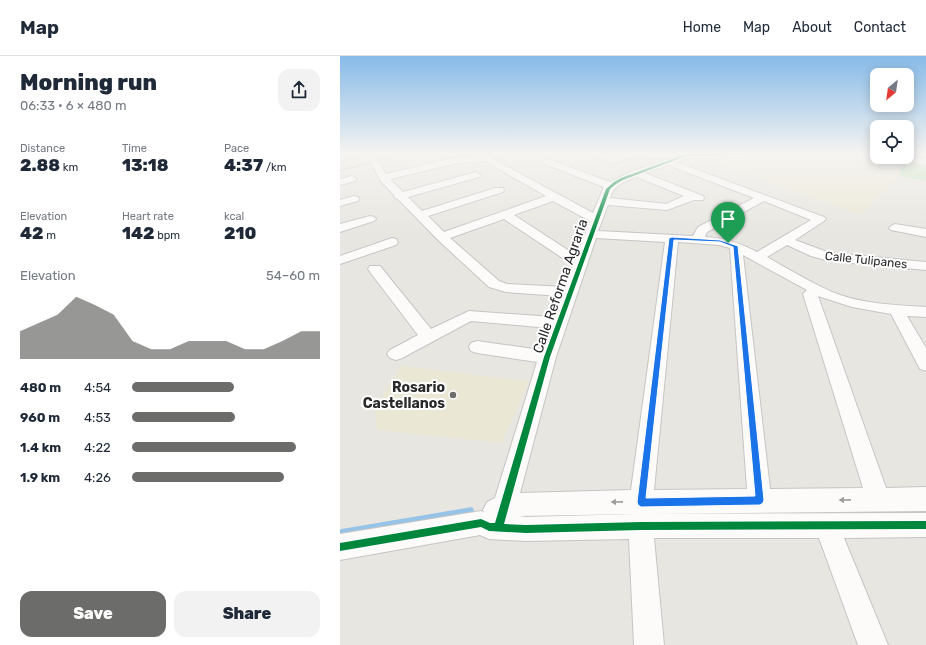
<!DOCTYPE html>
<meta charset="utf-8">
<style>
:root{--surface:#fff;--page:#f2f2f3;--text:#1f2937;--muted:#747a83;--line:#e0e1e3;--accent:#6c6c6a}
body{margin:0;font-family:Rubik,sans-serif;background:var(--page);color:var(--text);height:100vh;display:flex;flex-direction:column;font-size:15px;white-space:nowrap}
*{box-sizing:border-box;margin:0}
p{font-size:13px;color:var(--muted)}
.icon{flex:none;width:22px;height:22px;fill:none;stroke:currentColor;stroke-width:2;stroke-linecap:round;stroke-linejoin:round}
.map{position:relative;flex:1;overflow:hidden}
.side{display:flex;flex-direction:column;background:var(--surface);width:340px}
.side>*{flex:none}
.needle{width:26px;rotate:209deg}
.fabs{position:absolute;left:530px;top:12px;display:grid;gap:8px}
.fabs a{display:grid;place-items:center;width:44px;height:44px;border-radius:8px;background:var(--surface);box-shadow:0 2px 10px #0003;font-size:20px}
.pin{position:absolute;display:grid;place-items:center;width:34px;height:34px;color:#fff;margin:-41px -17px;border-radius:50% 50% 50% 0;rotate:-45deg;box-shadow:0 0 4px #0007}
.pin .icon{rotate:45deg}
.round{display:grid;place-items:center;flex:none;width:42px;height:42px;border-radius:12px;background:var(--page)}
.summary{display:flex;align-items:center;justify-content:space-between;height:68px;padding:0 20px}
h1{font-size:22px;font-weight:800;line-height:30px}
.metrics{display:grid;grid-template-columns:repeat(3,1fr);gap:6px;height:68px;padding:4px 20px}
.metrics div{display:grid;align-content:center}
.metrics b{font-size:17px;font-weight:800}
.metrics small{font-size:11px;font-weight:400}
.metrics p{font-size:11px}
.chart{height:112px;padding:8px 20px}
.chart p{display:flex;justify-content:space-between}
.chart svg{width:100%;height:72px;margin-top:4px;fill:var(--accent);opacity:.7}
.cta{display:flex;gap:8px;margin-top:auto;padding:8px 20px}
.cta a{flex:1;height:46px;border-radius:12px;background:var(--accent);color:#fff;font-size:16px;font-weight:800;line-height:46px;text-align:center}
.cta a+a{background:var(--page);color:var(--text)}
ul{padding:0 20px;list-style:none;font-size:13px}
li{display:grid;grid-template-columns:64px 48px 1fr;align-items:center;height:30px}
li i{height:10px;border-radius:5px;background:var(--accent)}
header{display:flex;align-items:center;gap:24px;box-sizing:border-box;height:56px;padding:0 20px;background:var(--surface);border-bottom:1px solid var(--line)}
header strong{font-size:19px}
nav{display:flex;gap:22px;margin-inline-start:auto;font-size:14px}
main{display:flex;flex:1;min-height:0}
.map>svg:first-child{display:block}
.education{fill:#ebe7d5}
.green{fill:#c3e3ba}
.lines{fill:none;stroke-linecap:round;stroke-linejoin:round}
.stream{stroke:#95c4e8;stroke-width:5.5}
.minor-casing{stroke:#c6c5c5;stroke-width:2}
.major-casing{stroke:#c4c4c1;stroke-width:2}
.minor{fill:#fcfbfa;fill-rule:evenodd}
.major{fill:#e5e4d3;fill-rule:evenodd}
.cycleway-casing{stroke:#fff;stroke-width:2}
.cycleway{fill:#00873e;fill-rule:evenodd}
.oneway{fill:#9e9d9c}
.route{fill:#1a73e8;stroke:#fff;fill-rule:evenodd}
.poi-dot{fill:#6c6c6a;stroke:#fff;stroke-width:1.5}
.labels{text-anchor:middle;stroke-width:4;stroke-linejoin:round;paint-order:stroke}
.far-street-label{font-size:12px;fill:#2a2a2a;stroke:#fff}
.street-label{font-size:14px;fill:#2a2a2a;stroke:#fff}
.poi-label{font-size:14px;font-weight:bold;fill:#2a2a2a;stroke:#fff;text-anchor:end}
</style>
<header>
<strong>Map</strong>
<nav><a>Home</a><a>Map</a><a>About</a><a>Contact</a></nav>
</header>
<main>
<section class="side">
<div class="summary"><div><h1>Morning run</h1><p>06:33 · 6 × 480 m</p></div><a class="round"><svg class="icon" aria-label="share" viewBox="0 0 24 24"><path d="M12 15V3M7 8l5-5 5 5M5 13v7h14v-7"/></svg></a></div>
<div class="metrics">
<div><p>Distance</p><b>2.88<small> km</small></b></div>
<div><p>Time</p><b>13:18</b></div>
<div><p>Pace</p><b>4:37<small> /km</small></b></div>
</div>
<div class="metrics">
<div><p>Elevation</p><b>42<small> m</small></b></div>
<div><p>Heart rate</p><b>142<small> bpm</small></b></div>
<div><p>kcal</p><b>210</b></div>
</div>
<div class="chart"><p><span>Elevation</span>54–60 m</p>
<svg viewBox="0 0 160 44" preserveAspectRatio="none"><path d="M0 44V27L10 22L20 17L30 6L40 11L50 17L60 33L70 38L80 38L90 33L100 33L110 33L120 38L130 38L140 33L150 27L160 27V44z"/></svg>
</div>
<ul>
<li><b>480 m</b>4:54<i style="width:54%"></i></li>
<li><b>960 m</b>4:53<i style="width:55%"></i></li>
<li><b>1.4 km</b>4:22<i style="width:87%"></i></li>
<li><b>1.9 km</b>4:26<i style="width:81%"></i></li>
</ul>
<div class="cta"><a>Save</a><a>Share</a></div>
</section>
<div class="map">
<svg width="586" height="589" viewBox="0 0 586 589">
<rect width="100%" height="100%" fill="#e8e6e0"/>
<g class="education">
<polygon points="527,98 537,99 537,101 562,104 559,120 521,159 359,101"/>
<polygon points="61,310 189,325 162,387 38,374 34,354"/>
</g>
<polygon class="green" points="562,104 586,108 586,125 559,120"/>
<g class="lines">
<polyline class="stream" points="0,476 131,454"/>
<defs>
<g id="minor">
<path d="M133,97H144L147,99L153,97H167L153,103L253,157L264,131L202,107L201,105L202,103H208L270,126L293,115L331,102L290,101L275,107L246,97H260L275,101L286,97H338L339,99L343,97H406L405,100L402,101L347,102L336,106L484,161L486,163L484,165L455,184L490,197L586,206V214L489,205L471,200L447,189L427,201C448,213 470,226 492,236C521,248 555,249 586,251V261L567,260L586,292V315L580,313L551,258L512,251L478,240L546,432L586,431V455L311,458L586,457V481L504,482L548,589H518L479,482H314L324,589H294L289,483L186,485L149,483L140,479L0,504V478L141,455L144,456L143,454L147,446L155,442L197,306L137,297L131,295L129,291L131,287L137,285L201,294L209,272L131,265L62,302L56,304L50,302L47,298L50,294L78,279L30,216L28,213L30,210H40L91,273L129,255L213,261L221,240L166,236L149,231L98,184L58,143L55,142L54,139L40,124L29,102L30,100H36L46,118L118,101H137ZM145,105L206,140L104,176L88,160L163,136L164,134L163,132H155L82,155L68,141L139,121L141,119L136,116L63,136L50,123L118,107ZM328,109L414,142L358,171L353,180L258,175L268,149L327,154L354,144H363L364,142L363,140L305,117ZM297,121L344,140L326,148L270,142C274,129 284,125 297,121ZM213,145L250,165L237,200L174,159ZM424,145L471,164L417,196C400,187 385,182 365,181L367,176ZM164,163L233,209L225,231L167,228L159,225L110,182ZM256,182L325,186L291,434L180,437L216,301ZM338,186L379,189L390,192L407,433L314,434ZM403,199L467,234L463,238L523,432L430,433ZM296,458L186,461L179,460Z"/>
<polygon points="532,97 537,97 537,100 533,99"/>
<polygon points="567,100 586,103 586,109 558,104 554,101"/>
<polygon points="12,120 17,123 15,125 0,129 0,123"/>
<polygon points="14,140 18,141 19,143 18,145 0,150 0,144"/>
<polygon points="30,160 34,161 36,163 34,165 0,176 0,168"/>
<polygon points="555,168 586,173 586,181 551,174 549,172 551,170"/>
<polygon points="52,182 56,183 58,186 56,189 0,208 0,200"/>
</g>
<g id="major">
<polygon points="41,97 61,97 60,99 0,114 0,106"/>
<polygon points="394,97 469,97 464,100 399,100"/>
<polygon points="567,97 586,97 586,101 566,101 567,101"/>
</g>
</defs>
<use href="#minor" class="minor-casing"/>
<use href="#major" class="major-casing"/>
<use href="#minor" class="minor"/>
<use href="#major" class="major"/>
<defs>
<polygon id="cycleway" points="397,97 404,98 402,99 346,100 283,124 276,128 270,133 210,301 164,468 186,469 301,466 586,465 586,473 301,474 186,477 149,475 141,471 0,495 0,487 141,463 150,467 155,467 204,301 266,133 274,126 281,122 346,98"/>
</defs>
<use href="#cycleway" class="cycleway-casing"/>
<use href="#cycleway" class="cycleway"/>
</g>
<defs><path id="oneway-solid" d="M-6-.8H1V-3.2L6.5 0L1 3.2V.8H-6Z"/></defs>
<g class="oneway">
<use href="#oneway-solid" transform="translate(505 444) rotate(179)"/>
<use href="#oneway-solid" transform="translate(277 446) rotate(179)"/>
</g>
<linearGradient id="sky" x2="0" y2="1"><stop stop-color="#87bae8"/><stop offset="0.54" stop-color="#f5f4f1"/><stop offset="1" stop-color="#f5f4f1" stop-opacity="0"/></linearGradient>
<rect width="586" height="180" fill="url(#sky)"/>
<path class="route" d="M332,181L380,184L398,190L424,444L423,447L420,449L301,451L298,449L297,446L329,182ZM334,184L380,186L393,191L415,440L306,442Z"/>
<circle class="poi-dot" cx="113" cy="339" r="4"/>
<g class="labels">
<g class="far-street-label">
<text transform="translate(526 204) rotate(6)" y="4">Calle Tulipanes</text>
</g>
<g class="street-label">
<text transform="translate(220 230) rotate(-71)" y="5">Calle Reforma Agraria</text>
</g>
<g class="poi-label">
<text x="105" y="336">Rosario<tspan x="105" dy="16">Castellanos</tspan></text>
</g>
</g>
</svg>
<div class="fabs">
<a><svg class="needle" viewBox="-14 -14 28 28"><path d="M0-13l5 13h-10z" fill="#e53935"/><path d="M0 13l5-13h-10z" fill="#747a83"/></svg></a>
<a><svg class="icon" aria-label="locate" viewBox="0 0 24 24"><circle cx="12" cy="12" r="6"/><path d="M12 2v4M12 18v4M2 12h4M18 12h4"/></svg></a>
</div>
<div class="pin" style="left:388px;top:187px;background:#1e9e55"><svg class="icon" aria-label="arrive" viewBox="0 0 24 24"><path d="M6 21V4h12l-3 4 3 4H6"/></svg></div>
</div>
</main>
